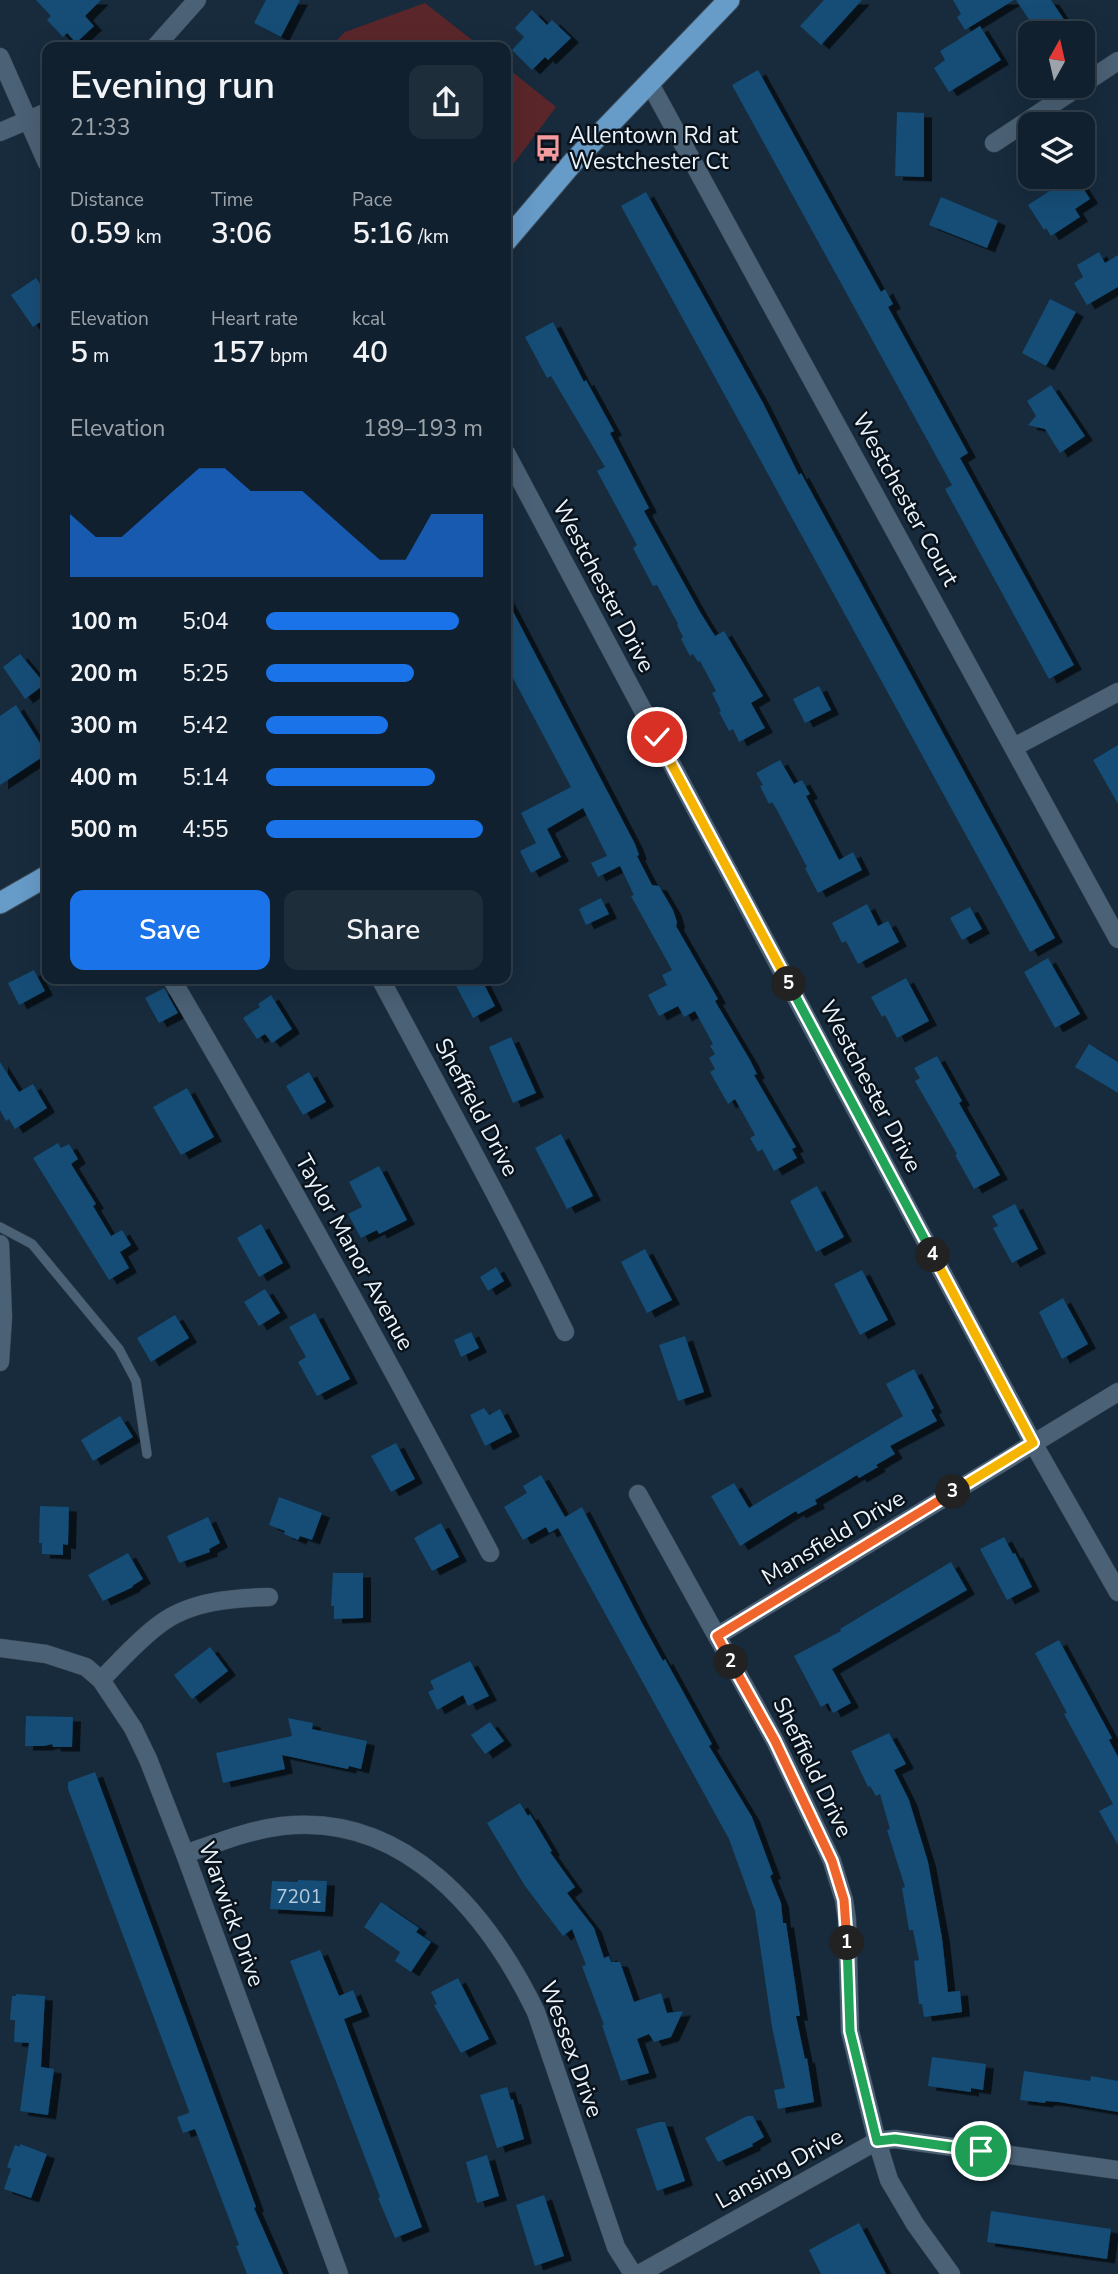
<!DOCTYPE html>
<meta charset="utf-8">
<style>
:root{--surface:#11202e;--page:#1e2d3a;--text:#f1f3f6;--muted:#9ca3aa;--line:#303e4a;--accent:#1a73e8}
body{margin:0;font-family:"Nunito Sans",sans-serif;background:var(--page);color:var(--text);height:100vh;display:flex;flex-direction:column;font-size:26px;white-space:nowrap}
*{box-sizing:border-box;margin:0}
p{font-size:23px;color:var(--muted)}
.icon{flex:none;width:38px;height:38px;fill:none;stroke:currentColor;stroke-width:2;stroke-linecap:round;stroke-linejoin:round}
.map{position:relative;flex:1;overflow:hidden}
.drawer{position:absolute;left:42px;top:42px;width:469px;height:942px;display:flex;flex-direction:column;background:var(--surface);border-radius:14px;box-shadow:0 7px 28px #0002,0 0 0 2px var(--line)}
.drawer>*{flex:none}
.needle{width:46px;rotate:8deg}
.tools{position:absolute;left:1018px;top:21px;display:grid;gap:14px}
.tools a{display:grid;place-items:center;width:77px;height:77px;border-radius:14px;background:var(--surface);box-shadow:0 7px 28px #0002,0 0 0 2px var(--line);font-size:35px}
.pin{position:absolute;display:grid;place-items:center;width:60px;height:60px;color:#fff;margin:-30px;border:4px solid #fff;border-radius:50%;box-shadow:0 2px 7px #0007}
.km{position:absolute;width:35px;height:35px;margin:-18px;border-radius:50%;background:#222;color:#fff;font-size:19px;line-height:35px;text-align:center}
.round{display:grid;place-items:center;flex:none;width:74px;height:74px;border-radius:14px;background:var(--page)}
.summary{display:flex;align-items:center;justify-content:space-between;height:119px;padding:0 28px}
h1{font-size:38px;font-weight:600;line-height:52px}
.stats{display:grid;grid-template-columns:repeat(3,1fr);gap:10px;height:119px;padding:7px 28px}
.stats div{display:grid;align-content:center}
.stats b{font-size:30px;font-weight:600}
.stats small{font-size:19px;font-weight:400}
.stats p{font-size:19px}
.chart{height:196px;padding:14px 28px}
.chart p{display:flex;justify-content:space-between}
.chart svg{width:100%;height:126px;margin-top:7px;fill:var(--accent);opacity:.7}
.primary-button{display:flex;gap:14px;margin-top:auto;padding:14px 28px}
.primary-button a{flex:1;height:80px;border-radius:14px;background:var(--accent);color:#fff;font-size:28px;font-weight:600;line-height:80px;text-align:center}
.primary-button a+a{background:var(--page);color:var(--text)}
ul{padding:0 28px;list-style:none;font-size:23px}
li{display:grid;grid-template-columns:112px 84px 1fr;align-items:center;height:52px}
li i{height:18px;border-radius:9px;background:var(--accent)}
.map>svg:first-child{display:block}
.green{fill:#5a262a}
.building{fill:#134d77;filter:url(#shadow)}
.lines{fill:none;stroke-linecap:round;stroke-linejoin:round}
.lane-casing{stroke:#3a4957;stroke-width:10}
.street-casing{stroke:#3a4957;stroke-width:19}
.primary-casing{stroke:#3a4957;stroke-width:23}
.lane{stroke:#4b6175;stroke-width:9}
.street{stroke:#4b6175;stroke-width:18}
.primary{stroke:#679bc8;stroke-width:21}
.split-1-casing{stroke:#fff;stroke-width:14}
.split-2-casing{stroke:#fff;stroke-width:14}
.split-3-casing{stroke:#fff;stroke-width:14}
.split-4-casing{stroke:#fff;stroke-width:14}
.split-5-casing{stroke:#fff;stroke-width:14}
.split-6-casing{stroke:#fff;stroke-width:14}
.split-1{stroke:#22a559;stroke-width:9}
.split-2{stroke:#f0652b;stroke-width:9}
.split-3{stroke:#f0652b;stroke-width:9}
.split-4{stroke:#f5b400;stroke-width:9}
.split-5{stroke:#22a559;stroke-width:9}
.split-6{stroke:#f5b400;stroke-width:9}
.labels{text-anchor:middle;stroke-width:5;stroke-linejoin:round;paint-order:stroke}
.number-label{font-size:19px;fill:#b4cadc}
.poi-label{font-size:23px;fill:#eaf4fd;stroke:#0a131b;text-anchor:start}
.street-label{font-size:23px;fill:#eaf4fd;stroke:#0a131b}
</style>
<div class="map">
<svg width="1118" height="2274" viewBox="0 0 1118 2274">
<defs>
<filter id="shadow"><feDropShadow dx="8" dy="4.5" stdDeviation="0" flood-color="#0009"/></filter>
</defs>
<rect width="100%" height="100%" fill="#172b3d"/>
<g class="green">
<polygon points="425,3 481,47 330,47 345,32"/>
<polygon points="506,67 556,107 506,174"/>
</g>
<g class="building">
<polygon points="36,0 101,0 85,16 94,26 76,43 67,33 63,37 47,20 51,16"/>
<polygon points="266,0 300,0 281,37 254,23"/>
<polygon points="824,0 862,0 821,45 800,26"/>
<polygon points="953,0 1014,0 965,30 957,17 961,14"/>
<polygon points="1016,0 1051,0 1069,27 1058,33 1038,33"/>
<polygon points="532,10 547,25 552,20 571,38 548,60 545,57 532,70 512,50 524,37 515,28"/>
<polygon points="980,26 1001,60 949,92 934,68 945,60 940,51"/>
<polygon points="758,70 881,292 885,289 893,304 888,307 968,453 960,458 1074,665 1049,679 945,489 952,485 732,85"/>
<polygon points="897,112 924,113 924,177 895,176"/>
<polygon points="1071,177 1076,177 1090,199 1075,209 1080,217 1051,236 1046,228 1044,230 1028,205"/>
<polygon points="646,192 763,403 799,475 801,473 1055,938 1030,952 621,206"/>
<polygon points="941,197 998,221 987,248 929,225"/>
<polygon points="1099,252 1105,263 1118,255 1118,287 1087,305 1074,283 1083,277 1077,265"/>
<polygon points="36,278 47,294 47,317 33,327 11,295"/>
<polygon points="1050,299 1076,312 1046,366 1022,353"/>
<polygon points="553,322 584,382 586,380 614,431 610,433 649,508 644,511 700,612 715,636 724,631 763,696 751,703 765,728 739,742 733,729 729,731 719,712 721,711 712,693 716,691 700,661 698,662 693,654 690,656 681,639 683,637 677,625 678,624 657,585 653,586 633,548 637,545 597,471 605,467 551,376 547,378 525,337"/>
<polygon points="1051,385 1085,436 1060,453 1045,429 1028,425 1036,416 1027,401"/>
<polygon points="506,598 635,844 639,855 637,856 652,885 659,886 673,910 677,922 676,926 718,999 715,1001 750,1060 757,1074 754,1075 796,1147 792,1149 797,1158 774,1171 762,1149 758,1152 750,1138 755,1135 735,1099 728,1104 710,1072 715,1069 709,1058 715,1054 710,1046 713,1044 695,1011 684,1017 678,1006 659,1016 648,995 667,985 662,975 672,970 631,896 634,895 620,866 598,877 591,863 607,856 583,808 547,829 561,857 531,873 520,851 536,843 521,813 571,787 506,665"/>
<polygon points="20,654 45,684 25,699 3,667"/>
<polygon points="819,686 831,710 805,723 793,699"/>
<polygon points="16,705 47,754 0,785 0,716"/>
<polygon points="1118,745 1118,804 1093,760"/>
<polygon points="780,760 794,784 802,780 810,794 806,796 839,860 853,852 862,870 818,893 805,868 807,867 777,810 772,802 769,804 760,786 763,785 756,773"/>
<polygon points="601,898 609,914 586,925 579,909"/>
<polygon points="867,904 878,926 888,921 899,942 858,964 846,941 842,943 832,923"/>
<polygon points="970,907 982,929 962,940 950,918"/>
<polygon points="1048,958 1080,1014 1055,1028 1024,972"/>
<polygon points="34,970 45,991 19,1005 8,983"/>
<polygon points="466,978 481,978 495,1006 473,1018 455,984"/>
<polygon points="906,978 929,1021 897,1038 885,1015 882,1017 871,997"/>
<polygon points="164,988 178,1013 159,1023 145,998"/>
<polygon points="271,995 292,1029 272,1043 265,1034 257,1039 243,1018 260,1007 258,1004"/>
<polygon points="511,1037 536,1093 513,1103 489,1047"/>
<polygon points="1089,1044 1118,1062 1118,1093 1075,1067"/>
<polygon points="937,1056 962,1101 959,1103 1000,1175 974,1189 955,1155 957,1154 915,1081 920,1078 914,1068"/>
<polygon points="0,1062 19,1092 33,1084 47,1108 15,1129 9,1119 6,1121 0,1110"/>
<polygon points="309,1072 326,1102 303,1115 286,1086"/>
<polygon points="187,1088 214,1137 181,1155 153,1107"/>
<polygon points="561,1134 593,1196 567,1209 535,1148"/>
<polygon points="58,1143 61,1148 69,1144 78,1159 71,1164 96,1204 93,1206 111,1236 122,1230 131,1245 120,1252 129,1268 109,1280 33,1158"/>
<polygon points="379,1166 407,1220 379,1234 377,1230 361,1238 348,1214 362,1207 349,1182"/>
<polygon points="817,1186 844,1237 816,1252 790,1201"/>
<polygon points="1015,1204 1038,1249 1012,1263 993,1228 998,1226 992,1216"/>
<polygon points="261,1224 283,1263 259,1277 237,1238"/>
<polygon points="645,1249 672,1300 647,1313 621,1262"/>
<polygon points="496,1267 504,1281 488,1291 480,1277"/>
<polygon points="862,1270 888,1320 860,1335 834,1284"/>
<polygon points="265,1289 280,1313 259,1326 244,1302"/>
<polygon points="1063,1298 1088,1344 1062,1359 1039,1312"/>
<polygon points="315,1313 350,1379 317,1396 298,1362 306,1357 289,1327"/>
<polygon points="175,1315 189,1338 151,1362 137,1338"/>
<polygon points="471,1332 479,1348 461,1357 454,1340"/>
<polygon points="685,1336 704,1392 678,1401 659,1345"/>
<polygon points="914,1369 934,1408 931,1410 937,1421 890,1446 895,1454 876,1465 878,1467 859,1478 857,1475 849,1480 815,1500 817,1504 798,1514 796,1511 740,1546 711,1496 734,1483 749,1508 903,1416 886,1384"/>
<polygon points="484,1408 489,1415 500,1409 512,1432 485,1446 470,1415"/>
<polygon points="120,1416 133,1437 93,1461 81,1440"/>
<polygon points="396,1443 415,1479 391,1492 371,1456"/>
<polygon points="541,1475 565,1517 582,1507 642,1623 663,1661 665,1659 712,1744 709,1746 752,1817 773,1874 770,1876 781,1903 783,1923 786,1923 800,2016 796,2016 805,2059 807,2058 814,2102 778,2109 774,2090 785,2088 772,2027 755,1911 729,1839 558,1528 549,1533 546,1527 523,1540 504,1507 527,1493 523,1486"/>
<polygon points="279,1497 322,1513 312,1540 300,1536 298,1540 284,1534 285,1531 269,1525"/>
<polygon points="40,1506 69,1507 68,1545 63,1544 63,1555 42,1554 42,1543 39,1543"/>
<polygon points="208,1517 220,1543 209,1549 210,1552 179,1563 167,1536"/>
<polygon points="441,1523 459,1557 432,1571 414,1538"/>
<polygon points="1004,1537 1013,1554 1015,1553 1032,1587 1007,1600 980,1549"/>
<polygon points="128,1553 143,1579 132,1586 133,1587 103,1601 88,1575"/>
<polygon points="951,1562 967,1590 832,1669 851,1703 833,1713 828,1703 821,1707 794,1656 841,1631 840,1629"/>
<polygon points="333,1573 363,1573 363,1618 334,1619 334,1606 331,1606"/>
<polygon points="1059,1640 1112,1738 1109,1740 1118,1757 1118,1845 1099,1811 1113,1804 1064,1714 1067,1713 1035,1653"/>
<polygon points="210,1647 228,1671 192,1699 174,1675"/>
<polygon points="470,1661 489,1696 468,1706 463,1695 437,1710 428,1692 434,1689 430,1681"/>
<polygon points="26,1716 73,1717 72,1747 53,1747 52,1744 44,1746 25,1746"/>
<polygon points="288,1718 313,1723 312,1729 367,1741 361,1769 349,1766 348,1769 282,1755 285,1769 223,1783 216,1753 292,1736"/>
<polygon points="490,1722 504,1741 485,1754 471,1735"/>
<polygon points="889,1733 906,1764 894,1770 909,1800 928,1862 942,1938 948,1992 960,1991 962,2012 924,2017 922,2004 919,2004 914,1961 919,1960 913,1930 909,1930 902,1888 905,1887 887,1830 890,1829 880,1794 876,1796 870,1786 868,1787 851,1751"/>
<polygon points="95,1772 256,2207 254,2208 283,2274 247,2274 236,2246 239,2245 195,2129 183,2133 177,2117 189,2113 189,2111 68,1789 68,1782"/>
<polygon points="520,1803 528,1816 530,1814 552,1851 550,1852 575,1887 567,1893 594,1928 604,1958 609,1956 611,1962 620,1962 634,2002 661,1993 667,2013 683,2011 671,2037 654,2042 649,2034 637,2039 649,2073 621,2081 602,2025 604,2025 582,1966 586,1965 572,1929 563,1936 525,1886 487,1823"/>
<polygon points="298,1880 327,1881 325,1912 270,1909 272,1881 298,1882"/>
<polygon points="381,1902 419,1928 416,1932 431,1942 411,1972 395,1961 400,1952 364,1927"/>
<polygon points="320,1950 339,1996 353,1990 362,2012 344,2019 422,2227 395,2238 378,2198 380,2197 290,1961"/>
<polygon points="458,1978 489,2039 461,2053 434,2005 437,2004 431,1992"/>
<polygon points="16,1994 45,1996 41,2067 54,2069 48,2115 20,2111 29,2043 14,2042 15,2020 10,2020 12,1996 16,1996"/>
<polygon points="932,2057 986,2064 983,2090 971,2088 971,2092 928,2086"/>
<polygon points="1024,2071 1090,2081 1091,2076 1118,2081 1118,2112 1059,2102 1046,2101 1045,2103 1020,2100"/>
<polygon points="507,2087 511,2100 513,2099 524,2139 497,2148 480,2095"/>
<polygon points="747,2116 753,2116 764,2137 752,2144 753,2146 718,2162 705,2138"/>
<polygon points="659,2122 665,2122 685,2181 657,2191 636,2129"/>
<polygon points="20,2144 47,2154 31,2198 4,2189 11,2169 7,2167 15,2145 20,2147"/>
<polygon points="487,2155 499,2196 477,2203 466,2162"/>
<polygon points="544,2195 564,2256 535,2266 516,2205"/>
<polygon points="991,2211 1111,2229 1107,2259 987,2242"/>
<polygon points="859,2223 886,2274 821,2274 809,2250"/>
</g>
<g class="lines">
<defs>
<polyline id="lane" points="0,1227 32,1244 119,1349 136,1381 147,1454"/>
<g id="street">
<polyline points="155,47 197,0"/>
<polyline points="0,57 47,163"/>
<polyline points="649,82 1118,939"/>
<polyline points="1083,84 1118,61"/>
<polyline points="0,132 47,112"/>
<polyline points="994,143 1080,86"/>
<polyline points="506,453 1033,1443 1118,1592"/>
<polyline points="1014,747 1118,692"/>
<path d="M171,978C282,1167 388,1359 490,1553"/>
<path d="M380,978C443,1096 507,1212 565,1332"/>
<polyline points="0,1244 3,1317 0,1362"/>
<polyline points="638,1494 775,1741 832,1861 844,1900 847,1920 850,2031 877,2141 889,2180 915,2224 951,2274"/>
<polyline points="717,1636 1118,1392"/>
<polyline points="0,1648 46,1654 86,1667 101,1680 133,1728 148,1759 185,1854 339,2274"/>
<path d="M101,1680C120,1661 138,1640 160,1624C190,1601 233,1598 269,1597"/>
<path d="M185,1854C217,1843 249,1830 282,1826C405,1812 488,1913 536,2012L616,2247L633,2274"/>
<polyline points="639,2274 877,2141 895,2139 1118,2170"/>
</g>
<g id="primary">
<polyline points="506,241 574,161 729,0"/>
<polyline points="0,903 47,876"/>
</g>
</defs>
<use href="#lane" class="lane-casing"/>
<use href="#street" class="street-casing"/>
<use href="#primary" class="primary-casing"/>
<use href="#lane" class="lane"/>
<use href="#street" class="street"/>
<use href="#primary" class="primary"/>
</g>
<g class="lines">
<defs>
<polyline id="split-1" points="847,1943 850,2031 877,2141 895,2139 981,2151"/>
<polyline id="split-2" points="731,1662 775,1741 832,1861 844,1900 847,1943"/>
<polyline id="split-3" points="731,1662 717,1636 953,1492"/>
<polyline id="split-4" points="933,1255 1033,1443 953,1492"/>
<polyline id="split-5" points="789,984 933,1255"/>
<polyline id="split-6" points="657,737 789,984"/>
</defs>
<use href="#split-1" class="split-1-casing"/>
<use href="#split-2" class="split-2-casing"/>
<use href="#split-3" class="split-3-casing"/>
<use href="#split-4" class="split-4-casing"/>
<use href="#split-5" class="split-5-casing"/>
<use href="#split-6" class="split-6-casing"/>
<use href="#split-1" class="split-1"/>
<use href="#split-2" class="split-2"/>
<use href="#split-3" class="split-3"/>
<use href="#split-4" class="split-4"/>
<use href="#split-5" class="split-5"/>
<use href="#split-6" class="split-6"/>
</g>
<defs>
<symbol id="bus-bare" viewBox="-9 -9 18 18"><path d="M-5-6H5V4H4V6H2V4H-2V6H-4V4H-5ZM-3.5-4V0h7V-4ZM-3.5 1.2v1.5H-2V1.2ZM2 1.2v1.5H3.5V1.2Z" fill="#f49b9f" stroke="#0a131b" stroke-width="2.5" paint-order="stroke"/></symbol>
</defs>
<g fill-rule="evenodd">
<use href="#bus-bare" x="529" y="129" width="38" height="38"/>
</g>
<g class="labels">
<g class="number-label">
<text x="299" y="1903">7201</text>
</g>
<g class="poi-label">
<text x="569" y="143">Allentown Rd at<tspan x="569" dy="26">Westchester Ct</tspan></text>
</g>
<g class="street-label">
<text transform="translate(906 499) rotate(61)" y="8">Westchester Court</text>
<text transform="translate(604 586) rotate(62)" y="8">Westchester Drive</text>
<text transform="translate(871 1086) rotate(62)" y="8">Westchester Drive</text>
<text transform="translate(477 1107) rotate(62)" y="8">Sheffield Drive</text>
<text transform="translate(355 1252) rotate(61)" y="8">Taylor Manor Avenue</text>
<text transform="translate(833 1537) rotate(-31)" y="8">Mansfield Drive</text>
<text transform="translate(813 1767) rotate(64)" y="8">Sheffield Drive</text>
<text transform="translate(232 1914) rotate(70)" y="8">Warwick Drive</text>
<text transform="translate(572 2049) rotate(70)" y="8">Wessex Drive</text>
<text transform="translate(779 2168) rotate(-29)" y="8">Lansing Drive</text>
</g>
</g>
</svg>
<div class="tools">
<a><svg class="needle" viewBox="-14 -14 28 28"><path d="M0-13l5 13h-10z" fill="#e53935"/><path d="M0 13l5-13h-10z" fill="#9ca3aa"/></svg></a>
<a><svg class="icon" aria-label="layers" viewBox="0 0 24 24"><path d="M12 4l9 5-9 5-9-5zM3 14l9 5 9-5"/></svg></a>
</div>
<div class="pin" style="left:981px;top:2151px;background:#1e9e55"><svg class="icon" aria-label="arrive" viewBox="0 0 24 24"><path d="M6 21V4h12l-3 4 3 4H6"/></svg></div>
<div class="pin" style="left:657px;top:737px;background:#d93025"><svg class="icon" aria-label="check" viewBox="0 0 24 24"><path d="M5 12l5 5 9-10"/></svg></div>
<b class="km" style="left:847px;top:1943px">1</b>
<b class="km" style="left:731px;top:1662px">2</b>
<b class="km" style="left:953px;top:1492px">3</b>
<b class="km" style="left:933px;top:1255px">4</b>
<b class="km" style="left:789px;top:984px">5</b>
<section class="drawer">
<div class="summary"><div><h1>Evening run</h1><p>21:33</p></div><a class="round"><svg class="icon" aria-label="share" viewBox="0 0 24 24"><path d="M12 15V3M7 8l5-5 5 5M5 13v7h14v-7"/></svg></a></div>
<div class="stats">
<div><p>Distance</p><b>0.59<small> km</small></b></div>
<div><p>Time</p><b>3:06</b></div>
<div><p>Pace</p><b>5:16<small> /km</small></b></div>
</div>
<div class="stats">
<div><p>Elevation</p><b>5<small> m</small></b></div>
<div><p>Heart rate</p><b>157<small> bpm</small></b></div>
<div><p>kcal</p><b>40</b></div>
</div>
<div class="chart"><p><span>Elevation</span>189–193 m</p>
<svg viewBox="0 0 160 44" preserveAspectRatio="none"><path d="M0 44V22L10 30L20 30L30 22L40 14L50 6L60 6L70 14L80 14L90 14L100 22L110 30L120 38L130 38L140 22L150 22L160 22V44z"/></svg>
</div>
<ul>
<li><b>100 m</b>5:04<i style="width:89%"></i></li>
<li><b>200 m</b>5:25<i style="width:68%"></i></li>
<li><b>300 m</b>5:42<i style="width:56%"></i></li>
<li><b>400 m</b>5:14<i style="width:78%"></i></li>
<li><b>500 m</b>4:55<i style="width:100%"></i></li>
</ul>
<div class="primary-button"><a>Save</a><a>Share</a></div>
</section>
</div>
